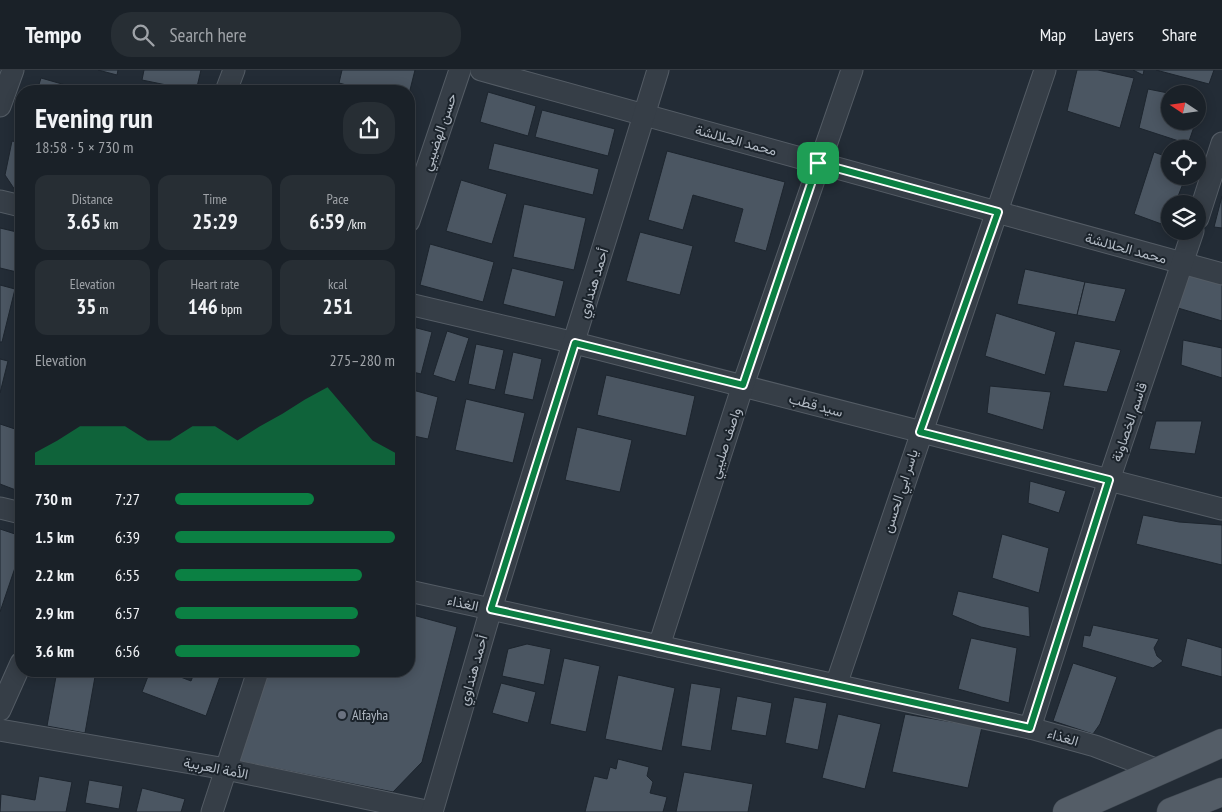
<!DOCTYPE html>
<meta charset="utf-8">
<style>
:root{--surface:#1a2128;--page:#272e34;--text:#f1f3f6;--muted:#9fa3a8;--line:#383e45;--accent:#0b8043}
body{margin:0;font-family:"PT Sans Narrow",Vazirmatn,sans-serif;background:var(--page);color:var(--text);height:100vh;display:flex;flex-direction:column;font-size:19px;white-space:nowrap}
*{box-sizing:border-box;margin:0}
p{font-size:16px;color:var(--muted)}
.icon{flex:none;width:28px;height:28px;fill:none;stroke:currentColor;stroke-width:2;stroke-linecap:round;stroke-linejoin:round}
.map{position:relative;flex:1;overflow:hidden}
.drawer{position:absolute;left:15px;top:15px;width:400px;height:592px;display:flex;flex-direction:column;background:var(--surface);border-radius:20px;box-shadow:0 2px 12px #0003,0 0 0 1px var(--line)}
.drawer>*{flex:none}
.needle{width:32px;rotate:283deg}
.fabs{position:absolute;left:1161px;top:15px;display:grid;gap:10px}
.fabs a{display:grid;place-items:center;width:45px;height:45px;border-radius:50%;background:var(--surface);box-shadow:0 2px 12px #0003,0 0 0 1px var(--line);font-size:25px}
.pin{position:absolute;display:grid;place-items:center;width:42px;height:42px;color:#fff;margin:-21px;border-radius:10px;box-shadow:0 2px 8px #0006}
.round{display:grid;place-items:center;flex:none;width:52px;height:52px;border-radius:20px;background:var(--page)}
.overview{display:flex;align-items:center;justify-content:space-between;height:85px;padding:0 20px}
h1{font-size:28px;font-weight:700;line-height:38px}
.figures{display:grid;grid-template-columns:repeat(3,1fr);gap:8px;height:85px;padding:5px 20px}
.figures div{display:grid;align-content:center;border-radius:12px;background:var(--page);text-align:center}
.figures b{font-size:21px;font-weight:700}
.figures small{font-size:14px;font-weight:400}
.figures p{font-size:14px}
.chart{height:140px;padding:10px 20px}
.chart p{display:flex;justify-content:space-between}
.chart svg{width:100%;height:90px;margin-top:5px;fill:var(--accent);opacity:.7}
ul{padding:0 20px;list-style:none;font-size:16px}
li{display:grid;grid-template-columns:80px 60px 1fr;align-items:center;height:38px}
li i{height:12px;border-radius:6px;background:var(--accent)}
header{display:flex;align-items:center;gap:30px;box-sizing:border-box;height:70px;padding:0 25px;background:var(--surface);border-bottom:1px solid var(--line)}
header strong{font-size:24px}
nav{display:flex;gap:28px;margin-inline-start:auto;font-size:18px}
.search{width:350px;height:45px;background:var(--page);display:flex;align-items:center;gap:12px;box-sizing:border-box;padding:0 18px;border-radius:20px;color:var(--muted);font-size:19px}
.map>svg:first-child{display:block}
.building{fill:#4b5662;stroke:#1d252e}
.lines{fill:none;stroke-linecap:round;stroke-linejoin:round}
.minor-casing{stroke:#545c65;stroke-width:23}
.primary-casing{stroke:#3f4750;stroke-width:29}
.minor{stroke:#363e47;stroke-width:21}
.primary{stroke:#545d67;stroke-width:28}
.route-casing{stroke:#fff;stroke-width:10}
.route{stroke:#0b8043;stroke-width:6}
.worship-dot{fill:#6b7280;stroke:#1b232b;stroke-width:2}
.labels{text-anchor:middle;stroke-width:4;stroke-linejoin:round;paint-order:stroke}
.street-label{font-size:14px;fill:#b1b9c3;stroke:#1b232b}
.poi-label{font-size:14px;fill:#b1b9c3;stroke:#1b232b;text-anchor:start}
</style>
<header>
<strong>Tempo</strong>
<div class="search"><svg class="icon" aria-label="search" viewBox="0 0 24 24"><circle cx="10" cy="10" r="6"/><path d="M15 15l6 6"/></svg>Search here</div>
<nav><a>Map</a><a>Layers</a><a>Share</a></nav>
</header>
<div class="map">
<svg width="1222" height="742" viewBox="0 0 1222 742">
<rect width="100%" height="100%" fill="#232c36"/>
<g class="building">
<polygon points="98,0 118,0 117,5"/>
<polygon points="144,0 201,0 196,21 142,10"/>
<polygon points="342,0 415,0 409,24 409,21 369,21 339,13"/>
<polygon points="1077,0 1098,0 1134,8 1120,58 1067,41"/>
<polygon points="1133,0 1144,0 1143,5"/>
<polygon points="1156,0 1214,0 1209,14"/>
<polygon points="41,8 76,18 75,21 37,21"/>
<polygon points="111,18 126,21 110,21"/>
<polygon points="1148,19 1173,24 1170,24 1170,51 1196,51 1188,74 1139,58"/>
<polygon points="488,22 536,36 528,66 480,52"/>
<polygon points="1198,28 1203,29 1198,46"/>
<polygon points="542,40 615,59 608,86 535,67"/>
<polygon points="12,71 21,73 21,121 15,120 5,105"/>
<polygon points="494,73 599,99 593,125 488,99"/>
<polygon points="667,81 785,112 766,181 734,172 743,139 693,125 683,160 648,150"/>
<polygon points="1154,82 1170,88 1170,106 1186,106 1175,134 1170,134 1170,147 1167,156 1134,144"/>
<polygon points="461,110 507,124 492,174 446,161"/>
<polygon points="1222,126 1222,158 1214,157"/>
<polygon points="524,134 586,148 574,200 513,187"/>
<polygon points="0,158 21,163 21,203 0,198"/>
<polygon points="640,162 693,176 680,225 626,211"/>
<polygon points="430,174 494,192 483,232 420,215"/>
<polygon points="512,198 564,211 555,247 503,234"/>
<polygon points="1025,199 1085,212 1077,245 1017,234"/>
<polygon points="1188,200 1222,208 1222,251 1178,238"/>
<polygon points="1085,212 1126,219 1115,252 1077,245"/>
<polygon points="0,215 15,219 2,272 0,272"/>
<polygon points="996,243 1056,262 1045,305 985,286"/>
<polygon points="409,256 432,262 421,304 409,301"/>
<polygon points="447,261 469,268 455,312 433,305"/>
<polygon points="1183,270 1222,278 1222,308 1181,295"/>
<polygon points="1075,271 1121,280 1107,322 1063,316"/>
<polygon points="476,274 504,280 495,320 468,314"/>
<polygon points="513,282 542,289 533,330 504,324"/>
<polygon points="0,289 8,291 0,323"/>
<polygon points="606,305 695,326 686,366 597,345"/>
<polygon points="990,316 1051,322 1043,360 987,343"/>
<polygon points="409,319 438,327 428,369 409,365"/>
<polygon points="466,329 525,343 513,393 455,380"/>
<polygon points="1156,351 1202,351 1195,384 1149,379"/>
<polygon points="0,354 21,361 21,422 0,414"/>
<polygon points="577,357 632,370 620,422 565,410"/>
<polygon points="1030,411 1066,421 1059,443 1028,433"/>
<polygon points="1143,445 1179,452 1222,455 1222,495 1136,474"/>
<polygon points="0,459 21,466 21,480 0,542"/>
<polygon points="1002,464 1049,478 1039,523 992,508"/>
<polygon points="958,521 1029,537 1030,567 981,557 952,545"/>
<polygon points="409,544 457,557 422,692 393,722 234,690 264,601 409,601"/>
<polygon points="1093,555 1159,569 1154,578 1157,586 1163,591 1153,598 1082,577 1084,565 1090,566"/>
<polygon points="971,568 1017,578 1009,633 958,619"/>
<polygon points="1187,568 1222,578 1222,607 1181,596"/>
<polygon points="527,574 551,579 544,615 502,606 508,579"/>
<polygon points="564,588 600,596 586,662 550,654"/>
<polygon points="1073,593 1117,607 1100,654 1093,664 1053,651"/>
<polygon points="57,601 96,601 85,663 47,656"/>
<polygon points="150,601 165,601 191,611 195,601 222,601 206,646 142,622"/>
<polygon points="618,605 675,618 662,681 605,669"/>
<polygon points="501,613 536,622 528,653 492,643"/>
<polygon points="691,613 721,618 711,681 681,676"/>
<polygon points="737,626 772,633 766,666 731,660"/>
<polygon points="794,627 827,633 818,680 785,673"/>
<polygon points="838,644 881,654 865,719 822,708"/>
<polygon points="905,644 982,657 968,718 892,702"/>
<polygon points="618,689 649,697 647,706 653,712 650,723 667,727 663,742 585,742 594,706 607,709 610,697 616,699"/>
<polygon points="684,702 753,714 748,742 676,742"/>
<polygon points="39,706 72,712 66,742 0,742 1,724 35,730"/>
<polygon points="89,710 123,716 119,739 85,733"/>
<polygon points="142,718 185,729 181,742 136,742"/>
</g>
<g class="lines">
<defs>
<g id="minor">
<polyline points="481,0 1222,204"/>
<polyline points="226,21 234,0"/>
<polyline points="0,36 13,0"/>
<polyline points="0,131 21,136"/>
<polyline points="1198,148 1222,73"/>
<polyline points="409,151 460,0"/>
<polyline points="409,234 575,273 1222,439"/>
<polyline points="0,438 21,443"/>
<polyline points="409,521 1030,658 1095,676 1158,700"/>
<polyline points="659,576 743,315 852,0"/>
<polyline points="836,615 1045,0"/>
<polyline points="0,640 21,593"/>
<polyline points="1030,658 1109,410 1193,161"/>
<polyline points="0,660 226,699 431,742"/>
<polyline points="212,742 258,601"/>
<polyline points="432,742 491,539 658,0"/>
</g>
<g id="primary">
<polyline points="1067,742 1222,673"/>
<polyline points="1171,742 1222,722"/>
</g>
</defs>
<use href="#minor" class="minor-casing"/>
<use href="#primary" class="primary-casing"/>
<use href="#minor" class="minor"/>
<use href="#primary" class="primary"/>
</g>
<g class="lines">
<defs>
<polygon id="route" points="818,93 998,142 920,362 1109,410 1030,658 491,539 575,273 743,315"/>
</defs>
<use href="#route" class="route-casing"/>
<use href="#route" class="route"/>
</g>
<circle class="worship-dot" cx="342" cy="645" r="5"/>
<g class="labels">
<g class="street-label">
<text transform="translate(439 62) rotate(-71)" y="5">حسن الهضيبي</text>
<text transform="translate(736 70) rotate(15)" y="5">محمد الحلالشة</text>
<text transform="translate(1126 178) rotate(15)" y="5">محمد الحلالشة</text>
<text transform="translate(593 213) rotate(-73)" y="5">أحمد هنداوي</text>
<text transform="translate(816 335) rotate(15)" y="5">سيد قطب</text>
<text transform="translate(1129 352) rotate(-71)" y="5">قاسم الخصاونة</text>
<text transform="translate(725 373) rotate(-72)" y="5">واصف صليبي</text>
<text transform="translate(900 421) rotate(-72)" y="5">ياسر ابي الحسن</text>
<text transform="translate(463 533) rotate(12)" y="5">الغذاء</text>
<text transform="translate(473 600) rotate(-74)" y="5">أحمد هنداوي</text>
<text transform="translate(1063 667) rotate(16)" y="5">الغذاء</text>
<text transform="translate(216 698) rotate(11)" y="5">الأمة العربية</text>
</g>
<g class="poi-label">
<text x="352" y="650">Alfayha</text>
</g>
</g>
</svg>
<div class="fabs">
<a><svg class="needle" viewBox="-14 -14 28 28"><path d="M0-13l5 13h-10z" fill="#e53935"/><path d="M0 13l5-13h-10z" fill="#9fa3a8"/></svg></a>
<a><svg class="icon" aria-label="locate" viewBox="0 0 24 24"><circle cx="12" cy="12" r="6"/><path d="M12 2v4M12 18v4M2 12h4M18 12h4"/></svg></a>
<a><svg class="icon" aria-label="layers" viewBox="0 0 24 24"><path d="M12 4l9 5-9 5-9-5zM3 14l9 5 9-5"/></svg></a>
</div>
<div class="pin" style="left:818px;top:93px;background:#1e9e55"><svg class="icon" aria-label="arrive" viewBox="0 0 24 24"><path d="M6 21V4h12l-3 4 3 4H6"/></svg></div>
<section class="drawer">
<div class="overview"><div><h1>Evening run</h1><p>18:58 · 5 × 730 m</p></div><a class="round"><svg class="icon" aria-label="share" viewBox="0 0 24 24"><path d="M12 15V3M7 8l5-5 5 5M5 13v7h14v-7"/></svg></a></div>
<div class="figures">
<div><p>Distance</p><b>3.65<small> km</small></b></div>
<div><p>Time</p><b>25:29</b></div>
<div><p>Pace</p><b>6:59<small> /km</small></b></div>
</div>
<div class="figures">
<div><p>Elevation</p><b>35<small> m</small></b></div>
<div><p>Heart rate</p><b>146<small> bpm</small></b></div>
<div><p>kcal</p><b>251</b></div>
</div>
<div class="chart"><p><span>Elevation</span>275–280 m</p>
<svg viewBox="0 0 160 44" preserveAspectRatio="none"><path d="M0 44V38L10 32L20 25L30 25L40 25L50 32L60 32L70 25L80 25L90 32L100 25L110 19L120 12L130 6L140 19L150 32L160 38V44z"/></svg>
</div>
<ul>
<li><b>730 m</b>7:27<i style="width:63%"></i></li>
<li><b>1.5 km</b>6:39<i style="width:100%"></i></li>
<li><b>2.2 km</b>6:55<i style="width:85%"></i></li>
<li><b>2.9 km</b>6:57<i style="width:83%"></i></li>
<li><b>3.6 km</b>6:56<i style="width:84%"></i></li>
</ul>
</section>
</div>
